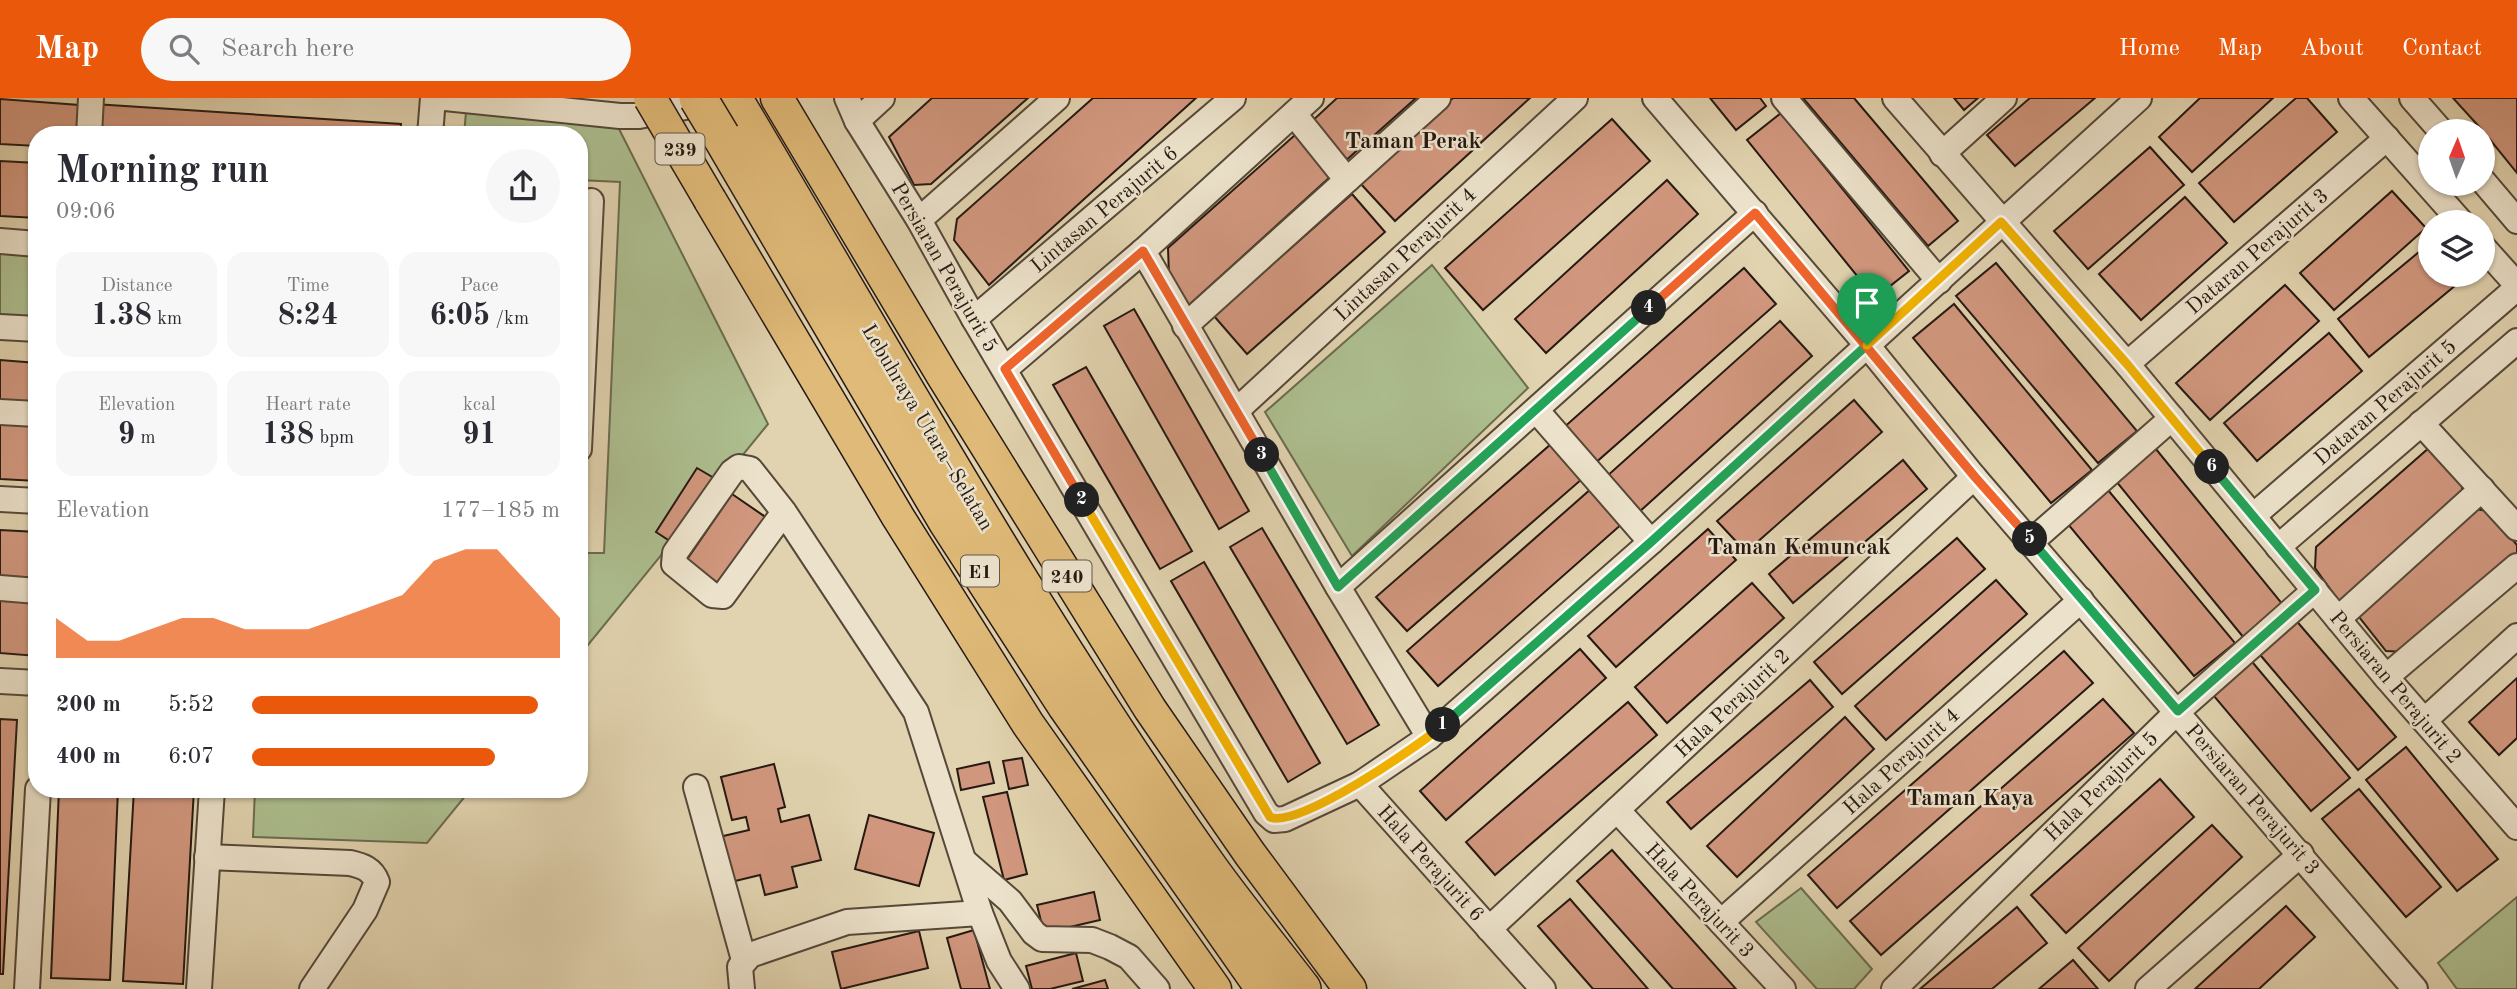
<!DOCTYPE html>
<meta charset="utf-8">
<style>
:root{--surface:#fff;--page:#f7f7f7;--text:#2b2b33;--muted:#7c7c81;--accent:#ea580c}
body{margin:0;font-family:"Old Standard TT",serif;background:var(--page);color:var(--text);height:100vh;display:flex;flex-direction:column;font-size:26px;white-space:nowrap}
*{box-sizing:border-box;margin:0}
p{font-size:23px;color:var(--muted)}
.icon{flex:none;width:38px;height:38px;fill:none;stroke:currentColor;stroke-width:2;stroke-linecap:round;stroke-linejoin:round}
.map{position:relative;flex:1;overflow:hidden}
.details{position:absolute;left:28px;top:28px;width:560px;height:672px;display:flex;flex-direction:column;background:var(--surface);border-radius:28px;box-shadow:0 2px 5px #0004}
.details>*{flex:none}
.needle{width:46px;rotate:2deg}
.fabs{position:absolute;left:2418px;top:21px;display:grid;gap:14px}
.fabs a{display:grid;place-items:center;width:77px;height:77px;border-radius:50%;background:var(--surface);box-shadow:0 2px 5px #0004;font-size:35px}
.pin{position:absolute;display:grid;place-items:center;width:60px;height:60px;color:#fff;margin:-72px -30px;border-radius:50% 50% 50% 0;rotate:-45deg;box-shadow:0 0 7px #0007}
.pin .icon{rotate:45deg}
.km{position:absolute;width:35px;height:35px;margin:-18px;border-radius:50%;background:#222;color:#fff;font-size:19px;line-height:35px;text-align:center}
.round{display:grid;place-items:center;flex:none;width:74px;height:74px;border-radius:37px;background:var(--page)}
.headline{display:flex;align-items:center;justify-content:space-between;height:119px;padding:0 28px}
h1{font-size:38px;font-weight:800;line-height:52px}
.stats{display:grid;grid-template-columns:repeat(3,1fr);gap:10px;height:119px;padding:7px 28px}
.stats div{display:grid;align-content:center;border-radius:18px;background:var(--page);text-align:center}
.stats b{font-size:30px;font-weight:800}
.stats small{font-size:19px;font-weight:400}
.stats p{font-size:19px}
.chart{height:196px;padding:14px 28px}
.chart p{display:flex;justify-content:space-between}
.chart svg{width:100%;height:126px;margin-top:7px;fill:var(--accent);opacity:.7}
ul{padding:0 28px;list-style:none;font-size:23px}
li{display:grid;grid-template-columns:112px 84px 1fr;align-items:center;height:52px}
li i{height:18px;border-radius:9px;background:var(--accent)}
header{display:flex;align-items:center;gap:42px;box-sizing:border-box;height:98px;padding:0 35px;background:var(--accent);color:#fff}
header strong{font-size:33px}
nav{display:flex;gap:38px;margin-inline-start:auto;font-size:24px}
.search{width:490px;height:63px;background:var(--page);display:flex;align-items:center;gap:18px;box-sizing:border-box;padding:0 24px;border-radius:38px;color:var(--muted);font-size:26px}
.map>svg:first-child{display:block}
.green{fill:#adbe8f;stroke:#6a6c50;stroke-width:2}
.building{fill:#d1977e;stroke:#261912;stroke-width:2}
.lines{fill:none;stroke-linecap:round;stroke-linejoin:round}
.minor-casing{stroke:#554839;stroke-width:28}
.major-casing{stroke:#261912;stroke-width:35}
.highway-casing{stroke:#261912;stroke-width:40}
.minor{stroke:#ece2cb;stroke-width:24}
.major{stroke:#e0ba78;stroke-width:32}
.highway{stroke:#e0ba78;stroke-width:37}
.major-bridge-casing{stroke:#261912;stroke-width:35;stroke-linecap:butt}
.highway-bridge-casing{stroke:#261912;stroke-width:40;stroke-linecap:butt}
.major-bridge{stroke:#e0ba78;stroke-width:32}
.highway-bridge{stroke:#e0ba78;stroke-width:37}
.split-1-casing{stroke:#fff;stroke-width:14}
.split-2-casing{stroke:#fff;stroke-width:14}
.split-3-casing{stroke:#fff;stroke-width:14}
.split-4-casing{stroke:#fff;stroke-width:14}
.split-5-casing{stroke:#fff;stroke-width:14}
.split-6-casing{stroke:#fff;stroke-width:14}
.split-7-casing{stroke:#fff;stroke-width:14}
.split-1{stroke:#22a559;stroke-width:9}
.split-2{stroke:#f5b400;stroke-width:9}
.split-3{stroke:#f0652b;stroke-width:9}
.split-4{stroke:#22a559;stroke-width:9}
.split-5{stroke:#f0652b;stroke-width:9}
.split-6{stroke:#22a559;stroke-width:9}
.split-7{stroke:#f5b400;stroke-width:9}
.labels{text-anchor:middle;stroke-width:5;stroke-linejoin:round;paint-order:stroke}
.shield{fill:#ece2cb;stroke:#61554a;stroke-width:2}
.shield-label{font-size:19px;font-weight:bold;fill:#261912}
.street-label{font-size:21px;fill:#261912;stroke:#ece2cb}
.neighbourhood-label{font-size:23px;font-weight:bold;fill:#261912;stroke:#ece2cb}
</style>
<header>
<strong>Map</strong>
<div class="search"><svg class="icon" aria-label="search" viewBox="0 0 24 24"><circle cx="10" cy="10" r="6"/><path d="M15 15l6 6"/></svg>Search here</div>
<nav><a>Home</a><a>Map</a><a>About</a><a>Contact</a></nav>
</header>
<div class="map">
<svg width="2517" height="891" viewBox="0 0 2517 891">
<rect width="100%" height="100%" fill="#e1d3af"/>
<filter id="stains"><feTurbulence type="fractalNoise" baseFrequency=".00286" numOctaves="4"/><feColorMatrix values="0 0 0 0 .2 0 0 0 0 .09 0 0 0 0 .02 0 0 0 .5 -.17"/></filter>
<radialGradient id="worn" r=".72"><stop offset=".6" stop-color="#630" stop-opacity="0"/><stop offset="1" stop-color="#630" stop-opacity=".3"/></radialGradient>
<g class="green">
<polygon points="466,14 612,17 768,326 579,558 579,455 604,455 620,84 579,82 579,37 464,37"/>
<polygon points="0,152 37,154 37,228 0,225"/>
<polygon points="1432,167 1528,290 1352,458 1265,314"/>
<polygon points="255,691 471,691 427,745 253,739"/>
<polygon points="1801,790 1872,871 1854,891 1817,891 1756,824"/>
<polygon points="2517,799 2517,891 2457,891 2438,865"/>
</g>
<g class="building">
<polygon points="932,0 1028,0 931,86 914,87 889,39"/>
<polygon points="1093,0 1196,0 989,187 954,142 957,121"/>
<polygon points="1337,0 1416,0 1343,65 1310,25"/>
<polygon points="1453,0 1530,0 1395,123 1360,85"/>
<polygon points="1710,0 1760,0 1766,8 1736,32"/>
<polygon points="1803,0 1854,0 1958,123 1928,148"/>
<polygon points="1954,0 1978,0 1964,12"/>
<polygon points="2030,0 2095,0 2015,68 1987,37"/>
<polygon points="2200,0 2273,0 2192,74 2159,39"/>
<polygon points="2296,0 2307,0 2337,34 2234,124 2199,85"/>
<polygon points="2453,0 2517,0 2517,75 2483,33"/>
<polygon points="0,1 79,7 77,37 37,37 37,48 0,46"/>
<polygon points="94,6 401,26 400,37 92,37"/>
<polygon points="1781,15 1909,173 1875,200 1747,42"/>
<polygon points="1612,21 1650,63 1483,212 1445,170"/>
<polygon points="1295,37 1330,79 1189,207 1169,177 1168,150"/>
<polygon points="2150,49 2184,87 2088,171 2054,133"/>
<polygon points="0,63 37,65 37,120 0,118"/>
<polygon points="1667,82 1698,116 1546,255 1515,221"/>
<polygon points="2392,93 2426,130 2334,212 2300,175"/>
<polygon points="1352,96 1385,134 1247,256 1214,218"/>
<polygon points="2185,99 2227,145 2141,222 2099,176"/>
<polygon points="2431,144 2431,177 2468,177 2369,259 2338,221"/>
<polygon points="1996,165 2137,333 2098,365 1956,198"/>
<polygon points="1744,170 1776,206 1593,367 1562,331"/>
<polygon points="2285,187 2319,223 2210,322 2176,285"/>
<polygon points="1954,206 2092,372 2051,405 1913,240"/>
<polygon points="1134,211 1249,413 1219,431 1104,228"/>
<polygon points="1780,223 1812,258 1638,415 1606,379"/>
<polygon points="2329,235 2362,273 2257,363 2224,325"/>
<polygon points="0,262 37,265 37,308 0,306"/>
<polygon points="1086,269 1192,453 1160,471 1053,287"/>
<polygon points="1854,302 1882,334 1746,454 1717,423"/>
<polygon points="0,325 37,327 37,383 0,381"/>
<polygon points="2151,345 2284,508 2244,540 2111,377"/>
<polygon points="1551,346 1582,381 1407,533 1376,499"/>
<polygon points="2430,349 2462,386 2462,399 2341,506 2315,470 2316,449"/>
<polygon points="1903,362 1927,391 1793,505 1769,476"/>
<polygon points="697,370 714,380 673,445 656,434"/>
<polygon points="2103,386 2235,545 2194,578 2062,419"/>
<polygon points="1592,390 1623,425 1438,588 1407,553"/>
<polygon points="732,396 767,420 721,487 686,463"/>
<polygon points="2474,411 2489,413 2517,447 2517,455 2407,554 2386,553 2356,515"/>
<polygon points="1262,430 1379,627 1347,646 1230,449"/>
<polygon points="1708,431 1736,462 1616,569 1588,538"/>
<polygon points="0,432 37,434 37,480 0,478"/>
<polygon points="1957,440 1985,471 1842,596 1814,564"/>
<polygon points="1204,464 1320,665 1288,684 1171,483"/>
<polygon points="1996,482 2027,516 1886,642 1855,608"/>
<polygon points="1752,485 1784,520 1667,625 1635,589"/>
<polygon points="0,500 37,503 37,558 0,555"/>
<polygon points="2294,520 2396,639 2358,672 2256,552"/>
<polygon points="1580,551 1606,580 1446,722 1420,693"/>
<polygon points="2064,553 2093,585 1837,810 1808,777"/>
<polygon points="2248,559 2350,680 2311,713 2208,591"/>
<polygon points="2517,580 2517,640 2499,657 2469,624"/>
<polygon points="1810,582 1833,609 1691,731 1667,704"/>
<polygon points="2103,601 2134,635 1881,857 1850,823"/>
<polygon points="1628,604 1657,637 1495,777 1466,744"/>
<polygon points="1845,619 1874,651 1737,779 1707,748"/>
<polygon points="0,621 17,622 3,876 0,876"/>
<polygon points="2406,649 2498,761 2457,793 2366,682"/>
<polygon points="1022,660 1028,687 1009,691 1003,663"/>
<polygon points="989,664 994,685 961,692 957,671"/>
<polygon points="774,666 785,709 778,711 781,724 809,717 821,762 792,769 797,789 765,797 760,777 731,784 719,739 749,732 746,719 732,722 721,679"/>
<polygon points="2160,681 2194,719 2066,835 2031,797"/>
<polygon points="59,691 118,691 110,882 51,880"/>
<polygon points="134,691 194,691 183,886 123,883"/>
<polygon points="2359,691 2441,789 2406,819 2322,721"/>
<polygon points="1007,694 1027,776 1004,782 983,699"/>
<polygon points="869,717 934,735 919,788 855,771"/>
<polygon points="2212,727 2242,759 2109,883 2078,850"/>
<polygon points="1612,752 1736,891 1673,891 1577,783"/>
<polygon points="1094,794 1100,822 1044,835 1037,807"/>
<polygon points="1570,801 1648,891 1593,891 1538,828"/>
<polygon points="2286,808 2315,839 2259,891 2195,891"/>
<polygon points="2017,809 2047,845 1992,891 1920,891"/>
<polygon points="974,832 990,891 961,891 947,840"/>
<polygon points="919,833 928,870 841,891 832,854"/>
<polygon points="1076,855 1083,883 1050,891 1032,891 1026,868"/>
<polygon points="2073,862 2098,891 2039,891"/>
<polygon points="1105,882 1108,891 1072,891"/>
</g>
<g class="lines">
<defs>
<g id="minor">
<polyline points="445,0 620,18 639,18 716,3"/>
<polyline points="847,0 857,23 919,122 974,221 1266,715 1274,722 1285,721 1360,686 1543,891"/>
<polyline points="1655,0 1867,247 1974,379 2415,891"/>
<polyline points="1784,0 1939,183"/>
<polyline points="1895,0 2127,266 2386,579 2517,729"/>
<polyline points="2351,0 2461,124"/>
<polyline points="2412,0 2441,33"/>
<polyline points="1294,16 1347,82"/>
<polyline points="857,23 882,0"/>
<polyline points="89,37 91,0"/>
<polyline points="430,37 433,0"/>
<polyline points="1942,56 2004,0"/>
<polyline points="2483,83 2517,123"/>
<polyline points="919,122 1057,0"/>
<polyline points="0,143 37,146"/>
<polyline points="2483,149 2517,187"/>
<polyline points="1143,153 1338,489 1429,639"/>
<polyline points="974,221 1233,0"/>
<polyline points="1185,228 1438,0"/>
<polyline points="0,229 37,231"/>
<polyline points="2127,266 2387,40"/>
<polyline points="1005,271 1143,153 1311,0"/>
<polyline points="1536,312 1651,444"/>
<polyline points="1236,313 1575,0"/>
<polyline points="0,314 37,316"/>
<polyline points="2421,325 2517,430"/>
<polyline points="579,351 591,103"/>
<polyline points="0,401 37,403"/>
<polyline points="784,414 723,498 712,497 674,466 675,455 732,374 739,369 750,371 784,414 916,614 980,815 999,863 1017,891"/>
<polyline points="2253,418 2517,190"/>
<polyline points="2032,443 2172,320"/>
<polyline points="2278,449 2517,243"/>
<polyline points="1338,489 1755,115"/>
<polyline points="0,490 37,493"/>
<polyline points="2338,521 2482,391"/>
<polyline points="2386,579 2517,468"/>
<polyline points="0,583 37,585"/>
<polyline points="2425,622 2517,538"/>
<polyline points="1360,686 1429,639 1651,444 2139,0"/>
<polyline points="696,689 744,862"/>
<polyline points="1617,712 1783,891"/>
<path d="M207,759L350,765C363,768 372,771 377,784L365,812L312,891"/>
<polyline points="964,763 1010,803 1034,835 1042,841 1092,842 1110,849 1129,859 1157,891"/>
<polyline points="1721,824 2081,502"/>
<polyline points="1489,831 1974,379"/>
<polyline points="27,891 38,691"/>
<polyline points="199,891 212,691"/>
<polyline points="742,891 740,869 750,857 847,824 980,815"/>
<polyline points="1894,891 2178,613 2315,492"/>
<polyline points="2148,891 2301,756"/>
</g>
<g id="major">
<polyline points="777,0 943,278 1150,611 1250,756 1350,891"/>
<polyline points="710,102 898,419 1028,626 1215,891"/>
</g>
<g id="highway">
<path d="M733,0C888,260 1035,526 1211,773C1240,813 1272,852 1302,891"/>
<polyline points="721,38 947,423 1066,607 1265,891"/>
</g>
</defs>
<use href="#minor" class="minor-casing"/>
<use href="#major" class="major-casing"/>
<use href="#highway" class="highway-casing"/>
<use href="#minor" class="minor"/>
<use href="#major" class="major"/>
<use href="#highway" class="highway"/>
<defs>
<polyline id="major-bridge" points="650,0 710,102"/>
<polyline id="highway-bridge" points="698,0 721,38"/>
</defs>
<use href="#major-bridge" class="major-bridge-casing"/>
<use href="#highway-bridge" class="highway-bridge-casing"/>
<use href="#major-bridge" class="major-bridge"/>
<use href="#highway-bridge" class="highway-bridge"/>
</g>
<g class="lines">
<defs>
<polyline id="split-1" points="1443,627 1651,444 1867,247"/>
<path id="split-2" d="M1082,402L1270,719C1296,732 1419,648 1443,627"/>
<polyline id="split-3" points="1082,402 1005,271 1143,153 1262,357"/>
<polyline id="split-4" points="1262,357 1338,489 1649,210"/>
<polyline id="split-5" points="1649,210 1755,115 1975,379 2030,441"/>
<polyline id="split-6" points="2030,441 2178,613 2315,492 2212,369"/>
<polyline id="split-7" points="1867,247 2001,124 2127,266 2212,369"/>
</defs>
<use href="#split-1" class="split-1-casing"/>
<use href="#split-2" class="split-2-casing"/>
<use href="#split-3" class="split-3-casing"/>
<use href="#split-4" class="split-4-casing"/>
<use href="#split-5" class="split-5-casing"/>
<use href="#split-6" class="split-6-casing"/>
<use href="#split-7" class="split-7-casing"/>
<use href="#split-1" class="split-1"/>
<use href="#split-2" class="split-2"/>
<use href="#split-3" class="split-3"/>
<use href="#split-4" class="split-4"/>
<use href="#split-5" class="split-5"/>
<use href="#split-6" class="split-6"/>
<use href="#split-7" class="split-7"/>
</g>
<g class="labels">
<g class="shield">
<rect x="655.5" y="35.5" width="49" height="31" rx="5"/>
<rect x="961" y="457.5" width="38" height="31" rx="5"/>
<rect x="1042.5" y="462.5" width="49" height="31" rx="5"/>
</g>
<g class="shield-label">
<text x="680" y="58">239</text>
<text x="980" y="480">E1</text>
<text x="1067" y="485">240</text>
</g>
<g class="street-label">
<text transform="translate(1104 111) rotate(-40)" y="7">Lintasan Perajurit 6</text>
<text transform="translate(2257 153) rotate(-41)" y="7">Dataran Perajurit 3</text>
<text transform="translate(1405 156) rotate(-43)" y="7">Lintasan Perajurit 4</text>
<text transform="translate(945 169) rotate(60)" y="7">Persiaran Perajurit 5</text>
<text transform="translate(2385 304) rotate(-41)" y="7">Dataran Perajurit 5</text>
<text transform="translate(928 329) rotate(59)" y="7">Lebuhraya Utara–Selatan</text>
<text transform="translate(2396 589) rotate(50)" y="7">Persiaran Perajurit 2</text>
<text transform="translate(1732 605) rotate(-43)" y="7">Hala Perajurit 2</text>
<text transform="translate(1901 663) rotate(-42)" y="7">Hala Perajurit 4</text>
<text transform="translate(2101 688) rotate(-44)" y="7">Hala Perajurit 5</text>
<text transform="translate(2253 701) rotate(49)" y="7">Persiaran Perajurit 3</text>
<text transform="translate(1431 765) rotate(48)" y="7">Hala Perajurit 6</text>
<text transform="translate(1700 802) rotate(47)" y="7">Hala Perajurit 3</text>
</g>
<g class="neighbourhood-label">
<text x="1413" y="50">Taman Perak</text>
<text x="1799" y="456">Taman Kemuncak</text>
<text x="1970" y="707">Taman Kaya</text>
</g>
</g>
<rect width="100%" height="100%" filter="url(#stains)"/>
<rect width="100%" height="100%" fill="url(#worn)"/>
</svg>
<div class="fabs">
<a><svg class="needle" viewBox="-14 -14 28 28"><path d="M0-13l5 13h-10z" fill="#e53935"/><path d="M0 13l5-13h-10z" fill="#7c7c81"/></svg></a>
<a><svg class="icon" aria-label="layers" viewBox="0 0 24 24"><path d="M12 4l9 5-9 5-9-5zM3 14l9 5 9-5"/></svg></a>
</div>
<div class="pin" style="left:1867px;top:247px;background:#1e9e55"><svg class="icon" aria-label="arrive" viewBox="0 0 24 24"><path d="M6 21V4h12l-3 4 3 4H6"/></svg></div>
<b class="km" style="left:1443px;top:627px">1</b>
<b class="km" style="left:1082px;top:402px">2</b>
<b class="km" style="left:1262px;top:357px">3</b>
<b class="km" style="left:1649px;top:210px">4</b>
<b class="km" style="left:2030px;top:441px">5</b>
<b class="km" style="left:2212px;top:369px">6</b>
<section class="details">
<div class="headline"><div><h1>Morning run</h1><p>09:06</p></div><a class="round"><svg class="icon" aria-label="share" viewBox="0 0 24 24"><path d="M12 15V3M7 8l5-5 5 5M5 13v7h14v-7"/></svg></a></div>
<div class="stats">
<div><p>Distance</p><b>1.38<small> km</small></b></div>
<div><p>Time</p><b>8:24</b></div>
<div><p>Pace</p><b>6:05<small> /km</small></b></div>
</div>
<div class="stats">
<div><p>Elevation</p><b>9<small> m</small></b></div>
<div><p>Heart rate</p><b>138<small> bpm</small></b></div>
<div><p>kcal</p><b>91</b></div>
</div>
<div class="chart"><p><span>Elevation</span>177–185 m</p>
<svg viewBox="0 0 160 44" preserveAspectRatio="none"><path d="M0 44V30L10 38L20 38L30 34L40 30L50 30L60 34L70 34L80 34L90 30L100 26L110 22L120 10L130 6L140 6L150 18L160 30V44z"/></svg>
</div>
<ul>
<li><b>200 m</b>5:52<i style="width:93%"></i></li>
<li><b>400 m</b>6:07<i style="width:79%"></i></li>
</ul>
</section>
</div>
